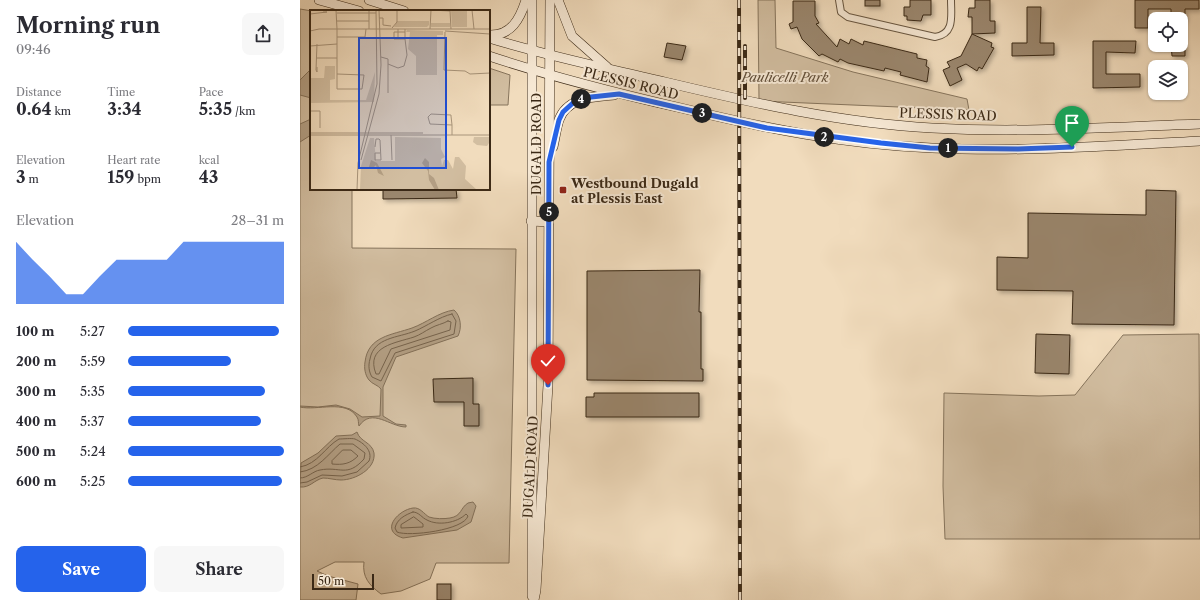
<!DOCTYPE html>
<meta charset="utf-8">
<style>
:root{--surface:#fff;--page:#f7f7f7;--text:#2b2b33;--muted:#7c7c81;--accent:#2563eb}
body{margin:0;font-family:"Libre Caslon Text",serif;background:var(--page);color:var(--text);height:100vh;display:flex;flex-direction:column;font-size:15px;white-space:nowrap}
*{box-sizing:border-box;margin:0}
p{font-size:13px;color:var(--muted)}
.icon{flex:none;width:22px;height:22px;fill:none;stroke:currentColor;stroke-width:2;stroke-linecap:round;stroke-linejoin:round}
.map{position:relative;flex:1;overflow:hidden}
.sheet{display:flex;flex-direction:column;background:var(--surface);width:300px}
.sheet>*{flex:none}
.tools{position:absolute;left:848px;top:12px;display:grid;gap:8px}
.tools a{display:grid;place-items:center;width:40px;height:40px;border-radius:8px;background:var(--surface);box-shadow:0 1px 3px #0004;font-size:20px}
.scale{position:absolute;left:12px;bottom:10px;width:62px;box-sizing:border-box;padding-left:4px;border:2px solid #3b2916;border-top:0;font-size:11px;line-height:14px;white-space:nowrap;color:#3b2916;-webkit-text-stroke:3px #f6e8d4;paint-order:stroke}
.pin{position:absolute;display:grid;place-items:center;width:34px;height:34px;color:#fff;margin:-41px -17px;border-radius:50% 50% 50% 0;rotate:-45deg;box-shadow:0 0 4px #0007}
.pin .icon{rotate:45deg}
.km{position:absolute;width:20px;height:20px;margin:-10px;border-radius:50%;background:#222;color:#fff;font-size:11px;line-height:20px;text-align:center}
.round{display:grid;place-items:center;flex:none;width:42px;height:42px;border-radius:8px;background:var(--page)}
.summary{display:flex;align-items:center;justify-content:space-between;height:68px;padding:0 16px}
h1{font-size:22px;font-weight:800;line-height:30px}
.figures{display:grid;grid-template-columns:repeat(3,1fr);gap:6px;height:68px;padding:4px 16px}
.figures div{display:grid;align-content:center}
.figures b{font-size:17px;font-weight:800}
.figures small{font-size:11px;font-weight:400}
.figures p{font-size:11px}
.chart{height:112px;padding:8px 16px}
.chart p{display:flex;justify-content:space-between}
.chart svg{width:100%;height:72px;margin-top:4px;fill:var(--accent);opacity:.7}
.primary-button{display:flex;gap:8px;margin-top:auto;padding:8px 16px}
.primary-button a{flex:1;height:46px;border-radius:8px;background:var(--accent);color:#fff;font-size:16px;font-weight:800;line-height:46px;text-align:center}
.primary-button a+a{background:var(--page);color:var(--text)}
ul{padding:0 16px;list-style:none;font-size:13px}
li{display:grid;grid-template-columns:64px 48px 1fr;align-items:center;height:30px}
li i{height:10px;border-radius:5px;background:var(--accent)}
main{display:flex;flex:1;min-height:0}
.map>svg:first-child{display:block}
.green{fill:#d2bea1;stroke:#86745c}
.water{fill:#b39f84;stroke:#837058}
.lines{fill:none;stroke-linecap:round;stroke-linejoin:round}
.shore{stroke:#77644d;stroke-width:1}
.building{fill:#9a866d;stroke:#3b2916;filter:url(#shadow)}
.street-casing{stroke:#685640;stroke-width:8}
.secondary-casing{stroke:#3b2916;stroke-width:10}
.street{stroke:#f6e8d4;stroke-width:6}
.secondary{stroke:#f6e8d4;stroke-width:9}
.rail-casing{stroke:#3b2916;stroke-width:4}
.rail{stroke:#f6e8d4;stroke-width:2.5;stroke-dasharray:8;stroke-linecap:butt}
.route-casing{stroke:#fff;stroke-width:8}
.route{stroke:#2563eb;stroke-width:5}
.poi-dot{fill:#8f2418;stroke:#f6e8d4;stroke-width:1.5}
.labels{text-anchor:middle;stroke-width:4;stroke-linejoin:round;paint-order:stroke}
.park-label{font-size:13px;font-style:italic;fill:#614e39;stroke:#f6e8d4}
.street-label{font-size:13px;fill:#3b2916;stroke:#f6e8d4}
.poi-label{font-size:13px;font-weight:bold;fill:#3b2916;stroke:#f6e8d4;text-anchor:start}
.inset-road{fill:none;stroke:#a8947a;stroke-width:1}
.view{fill:#1d4ed8;fill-opacity:0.15;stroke:#1d4ed8;stroke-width:2}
.inset-edge{fill:none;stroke:#3b2916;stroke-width:2}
</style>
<main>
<section class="sheet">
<div class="summary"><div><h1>Morning run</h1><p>09:46</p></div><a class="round"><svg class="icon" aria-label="share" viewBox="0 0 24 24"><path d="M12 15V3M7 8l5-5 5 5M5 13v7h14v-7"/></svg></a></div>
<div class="figures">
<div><p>Distance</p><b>0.64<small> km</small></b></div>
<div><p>Time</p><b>3:34</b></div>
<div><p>Pace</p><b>5:35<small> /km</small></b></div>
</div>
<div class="figures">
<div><p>Elevation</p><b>3<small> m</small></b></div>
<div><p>Heart rate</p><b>159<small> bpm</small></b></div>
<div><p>kcal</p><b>43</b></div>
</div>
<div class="chart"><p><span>Elevation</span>28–31 m</p>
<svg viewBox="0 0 160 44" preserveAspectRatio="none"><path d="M0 44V6L10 17L20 27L30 38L40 38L50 27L60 17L70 17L80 17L90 17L100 6L110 6L120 6L130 6L140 6L150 6L160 6V44z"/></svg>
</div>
<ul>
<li><b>100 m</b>5:27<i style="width:97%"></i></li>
<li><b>200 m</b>5:59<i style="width:66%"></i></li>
<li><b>300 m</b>5:35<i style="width:88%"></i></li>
<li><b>400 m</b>5:37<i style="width:85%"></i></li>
<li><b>500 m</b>5:24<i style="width:100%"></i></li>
<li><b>600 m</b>5:25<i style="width:99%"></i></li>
</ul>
<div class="primary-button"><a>Save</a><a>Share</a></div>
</section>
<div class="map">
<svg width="900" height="600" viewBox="0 0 900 600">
<defs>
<filter id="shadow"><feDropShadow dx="2.5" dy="2.5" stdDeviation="2" flood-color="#0004"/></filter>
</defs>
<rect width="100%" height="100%" fill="#f1dcbd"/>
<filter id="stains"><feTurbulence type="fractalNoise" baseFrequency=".005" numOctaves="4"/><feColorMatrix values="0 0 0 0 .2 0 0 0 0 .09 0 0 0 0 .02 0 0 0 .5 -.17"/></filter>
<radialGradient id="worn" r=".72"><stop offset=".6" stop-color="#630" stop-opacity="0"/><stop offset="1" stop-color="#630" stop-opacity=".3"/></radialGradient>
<g class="green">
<polygon points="458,0 475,0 476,48 553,72 667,99 669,110 459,101"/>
<path d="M0,9L12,11L11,189H52V248L216,249L209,563H136L130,579L101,591L81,594C69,585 62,577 64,562H35L17,571L28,576L58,584L56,600H0Z"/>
<polygon points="189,68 210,75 208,105 189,105"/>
<polygon points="899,334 900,539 645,539 643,486 644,393 739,396 775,395 823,335"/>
</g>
<g class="water">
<polygon points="11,69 11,98 0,95 0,80"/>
<polygon points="11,119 11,135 0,142 0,124"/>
<path d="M154,310C161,316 162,328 158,336L96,357L83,387V416L96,424L106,425V427C90,427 72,407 59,426C58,423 59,420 57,417C46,399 17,411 0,407V406L18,407L36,405L50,409L62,417L80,416L81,389C78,385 72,384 69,380C65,375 64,368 65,362C68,336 92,335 112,328C126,323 139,312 154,310Z"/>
<path d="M57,432C60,442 72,442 74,453C76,469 55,480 41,480C35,480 29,478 23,478C14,480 10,488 0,487L1,463L18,453L36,436L52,435Z"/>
<path d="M173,502L176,506L171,522L157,530L103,538C79,531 98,510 113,508C120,507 124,514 129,517C135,519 144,519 150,518C162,516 160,508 168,503Z"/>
</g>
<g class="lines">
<g class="shore">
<path d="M152,314L156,321L154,334L95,353L81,381L72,377C69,372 68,366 70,359C74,337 98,338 115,331C127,326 139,317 152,314Z"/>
<path d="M148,321L151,322L150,330L91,349L79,374H76C65,346 96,343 114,337C120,335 125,331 131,328C136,325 143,324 148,321Z"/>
<path d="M43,450H51L58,456C50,464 43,465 32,464V461Z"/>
<path d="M0,467C18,464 25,447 39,439C43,439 52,438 55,439C64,443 73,451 69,461L57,472L42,476L22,475L7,482L0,483"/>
<path d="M0,472C18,470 28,454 40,444H53L65,453L64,459C47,478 40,466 20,470C13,471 8,478 0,478"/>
<path d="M113,512C119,512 122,518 127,520C138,526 157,523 166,514L168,516C164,530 109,537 97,532L95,528C97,519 105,515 113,512Z"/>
<polygon points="114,517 123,524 123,527 101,528 101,525"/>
</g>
</g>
<g class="building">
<rect x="565" y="0" width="15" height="6"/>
<polygon points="610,0 631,0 631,15 623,15 621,21 607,20 607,16 604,16 604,7 610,7"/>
<polygon points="675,0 690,0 690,21 695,21 695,33 672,34 672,17 668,17 669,8 675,8"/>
<polygon points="835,0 899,0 899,9 885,9 885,19 871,19 871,9 848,9 848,28 835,28"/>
<polygon points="493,1 515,1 515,16 519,23 516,24 537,47 540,39 549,44 551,39 563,45 564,41 617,54 617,58 627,60 626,66 629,68 627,82 604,76 600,75 601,72 585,68 584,71 548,63 540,59 538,62 522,54 519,56 502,39 497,27 491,29 489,24 493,22"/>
<polygon points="727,7 741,7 740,43 754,43 754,55 712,56 712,43 727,43"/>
<polygon points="672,34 692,43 691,47 694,48 682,69 679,67 677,71 666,64 657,68 662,80 650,86 643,70 650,67 647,62 661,56"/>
<polygon points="793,41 836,41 835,53 806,52 806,74 840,74 840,87 793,88"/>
<polygon points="367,43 386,46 382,60 364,57"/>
<polygon points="871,45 885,45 885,56 872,56"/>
<polygon points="83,189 156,189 157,198 83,199"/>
<polygon points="846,190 876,191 874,325 772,324 773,291 697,290 697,257 728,258 728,213 846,215"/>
<polygon points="400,270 399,312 401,312 401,369 403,369 403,381 287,380 287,271"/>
<polygon points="736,334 770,335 769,374 735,373"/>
<polygon points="173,378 173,404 179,404 179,426 164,426 164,402 134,402 133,379"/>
<polygon points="294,393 399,393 399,417 286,417 286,397 294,397"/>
<rect x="137" y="584" width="14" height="16"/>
</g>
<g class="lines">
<defs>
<path id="street" d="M539,0L541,12L548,17L635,37C655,34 651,16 651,0"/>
<g id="secondary">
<polyline points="19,0 59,11"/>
<polyline points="69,0 104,11"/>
<polyline points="258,0 272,36 307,67"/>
<path d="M189,35C211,36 220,19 226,0"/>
<path d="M189,38C247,56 306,68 365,82C453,103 541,123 632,128C721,133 811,127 900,124"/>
<path d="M189,56C252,77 316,93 381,108C464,128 547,145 632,148C721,152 811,146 900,141"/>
<path d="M253,147C255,139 256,129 259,120C267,97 294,97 314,95"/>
<polyline points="231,221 249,222"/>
<polyline points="232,596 232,0"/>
<polyline points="234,600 236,590 248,385 250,0"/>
</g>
</defs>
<use href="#street" class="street-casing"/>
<use href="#secondary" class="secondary-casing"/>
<use href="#street" class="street"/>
<use href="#secondary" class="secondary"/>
<defs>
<g id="rail">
<polyline points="439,0 440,600"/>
<polyline points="445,98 445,46"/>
</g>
</defs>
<use href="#rail" class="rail-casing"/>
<use href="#rail" class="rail"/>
</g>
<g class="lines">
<defs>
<polyline id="route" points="248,385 249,162 259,120 263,112 274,102 282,98 319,94 467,128 581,143 630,148 718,149 772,147"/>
</defs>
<use href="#route" class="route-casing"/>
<use href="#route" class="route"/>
</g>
<rect class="poi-dot" x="259" y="186" width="8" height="8" rx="2"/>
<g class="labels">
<g class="park-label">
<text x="485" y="82">Paulicelli Park</text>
</g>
<g class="street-label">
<text transform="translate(331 83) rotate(14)" y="5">PLESSIS ROAD</text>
<text transform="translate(648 114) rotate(2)" y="5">PLESSIS ROAD</text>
<text transform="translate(236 144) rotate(-90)" y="5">DUGALD ROAD</text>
<text transform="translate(230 467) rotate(-87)" y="5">DUGALD ROAD</text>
</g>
<g class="poi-label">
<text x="271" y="188">Westbound Dugald<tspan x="271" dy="15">at Plessis East</tspan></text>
</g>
</g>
<g transform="translate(10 10)">
<rect width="180" height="180" fill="#f1dcbd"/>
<path d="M141,0H157V17H142ZM87,11H119V15L117,17H84ZM121,13H140V17H121ZM97,20L133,21V25H127V65H106V46L98,39L100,22H96ZM15,56H25V69L20,70V90H56L65,62L64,92L0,93V68H14ZM85,127L131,128V139L135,147L131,149L132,156L134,150H138L143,159L145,147H149L156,156L155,169L167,180H50L51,156L60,128H64L66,151H85ZM164,127H180L179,133L177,136L167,135L163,132Z" fill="#d2bea1"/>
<path d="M115,148L119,152V164L124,168L129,180H125L119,170L118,161L112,153ZM61,150L67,153L74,166L68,163L66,155L62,159L59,157Z" fill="#b39f84"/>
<path class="inset-road" d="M26,0L27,19V79H52L54,65L27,64M59,0V19M121,0L140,1L141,19M162,0L164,19M27,3H66M0,4L17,2H13M69,8H73V15L81,16M27,11H59M82,18L87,12V0M88,19V22H84V29H95V19M120,19L121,0M0,21L9,19H180M135,21L180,24M135,22L134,60L155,61L160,64L180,63M27,27H55L56,19M88,29V22H95M7,34L6,60L7,62V57M0,36L27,34M71,47L78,49V83M7,48H27M78,54L88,58L94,56L97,45L95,29M0,101H10V118M142,115L120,114L118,107L121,104L141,105V106L142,115V125M0,123H113M0,125H180M81,125L82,150M65,137L66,129H69L70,130L71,150H65V143H70M51,150L69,84L71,55L69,0M47,180L48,153L67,74L66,0"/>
<path class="view" d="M49,28H136V158H49Z"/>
<rect width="180" height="180" class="inset-edge"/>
</g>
<rect width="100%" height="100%" filter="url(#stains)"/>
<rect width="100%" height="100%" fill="url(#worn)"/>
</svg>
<div class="tools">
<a><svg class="icon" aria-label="locate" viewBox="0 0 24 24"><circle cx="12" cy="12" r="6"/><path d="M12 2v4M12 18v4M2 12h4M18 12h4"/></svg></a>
<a><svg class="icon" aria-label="layers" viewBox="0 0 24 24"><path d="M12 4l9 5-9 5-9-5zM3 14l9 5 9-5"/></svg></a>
</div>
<div class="scale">50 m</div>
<div class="pin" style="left:772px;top:147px;background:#1e9e55"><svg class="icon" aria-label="arrive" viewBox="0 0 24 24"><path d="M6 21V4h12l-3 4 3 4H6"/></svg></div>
<div class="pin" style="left:248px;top:385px;background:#d93025"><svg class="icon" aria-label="check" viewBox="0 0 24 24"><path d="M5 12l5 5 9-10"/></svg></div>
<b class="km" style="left:648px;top:148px">1</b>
<b class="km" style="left:524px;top:137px">2</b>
<b class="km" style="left:402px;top:113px">3</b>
<b class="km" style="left:281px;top:99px">4</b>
<b class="km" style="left:249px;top:212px">5</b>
</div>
</main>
